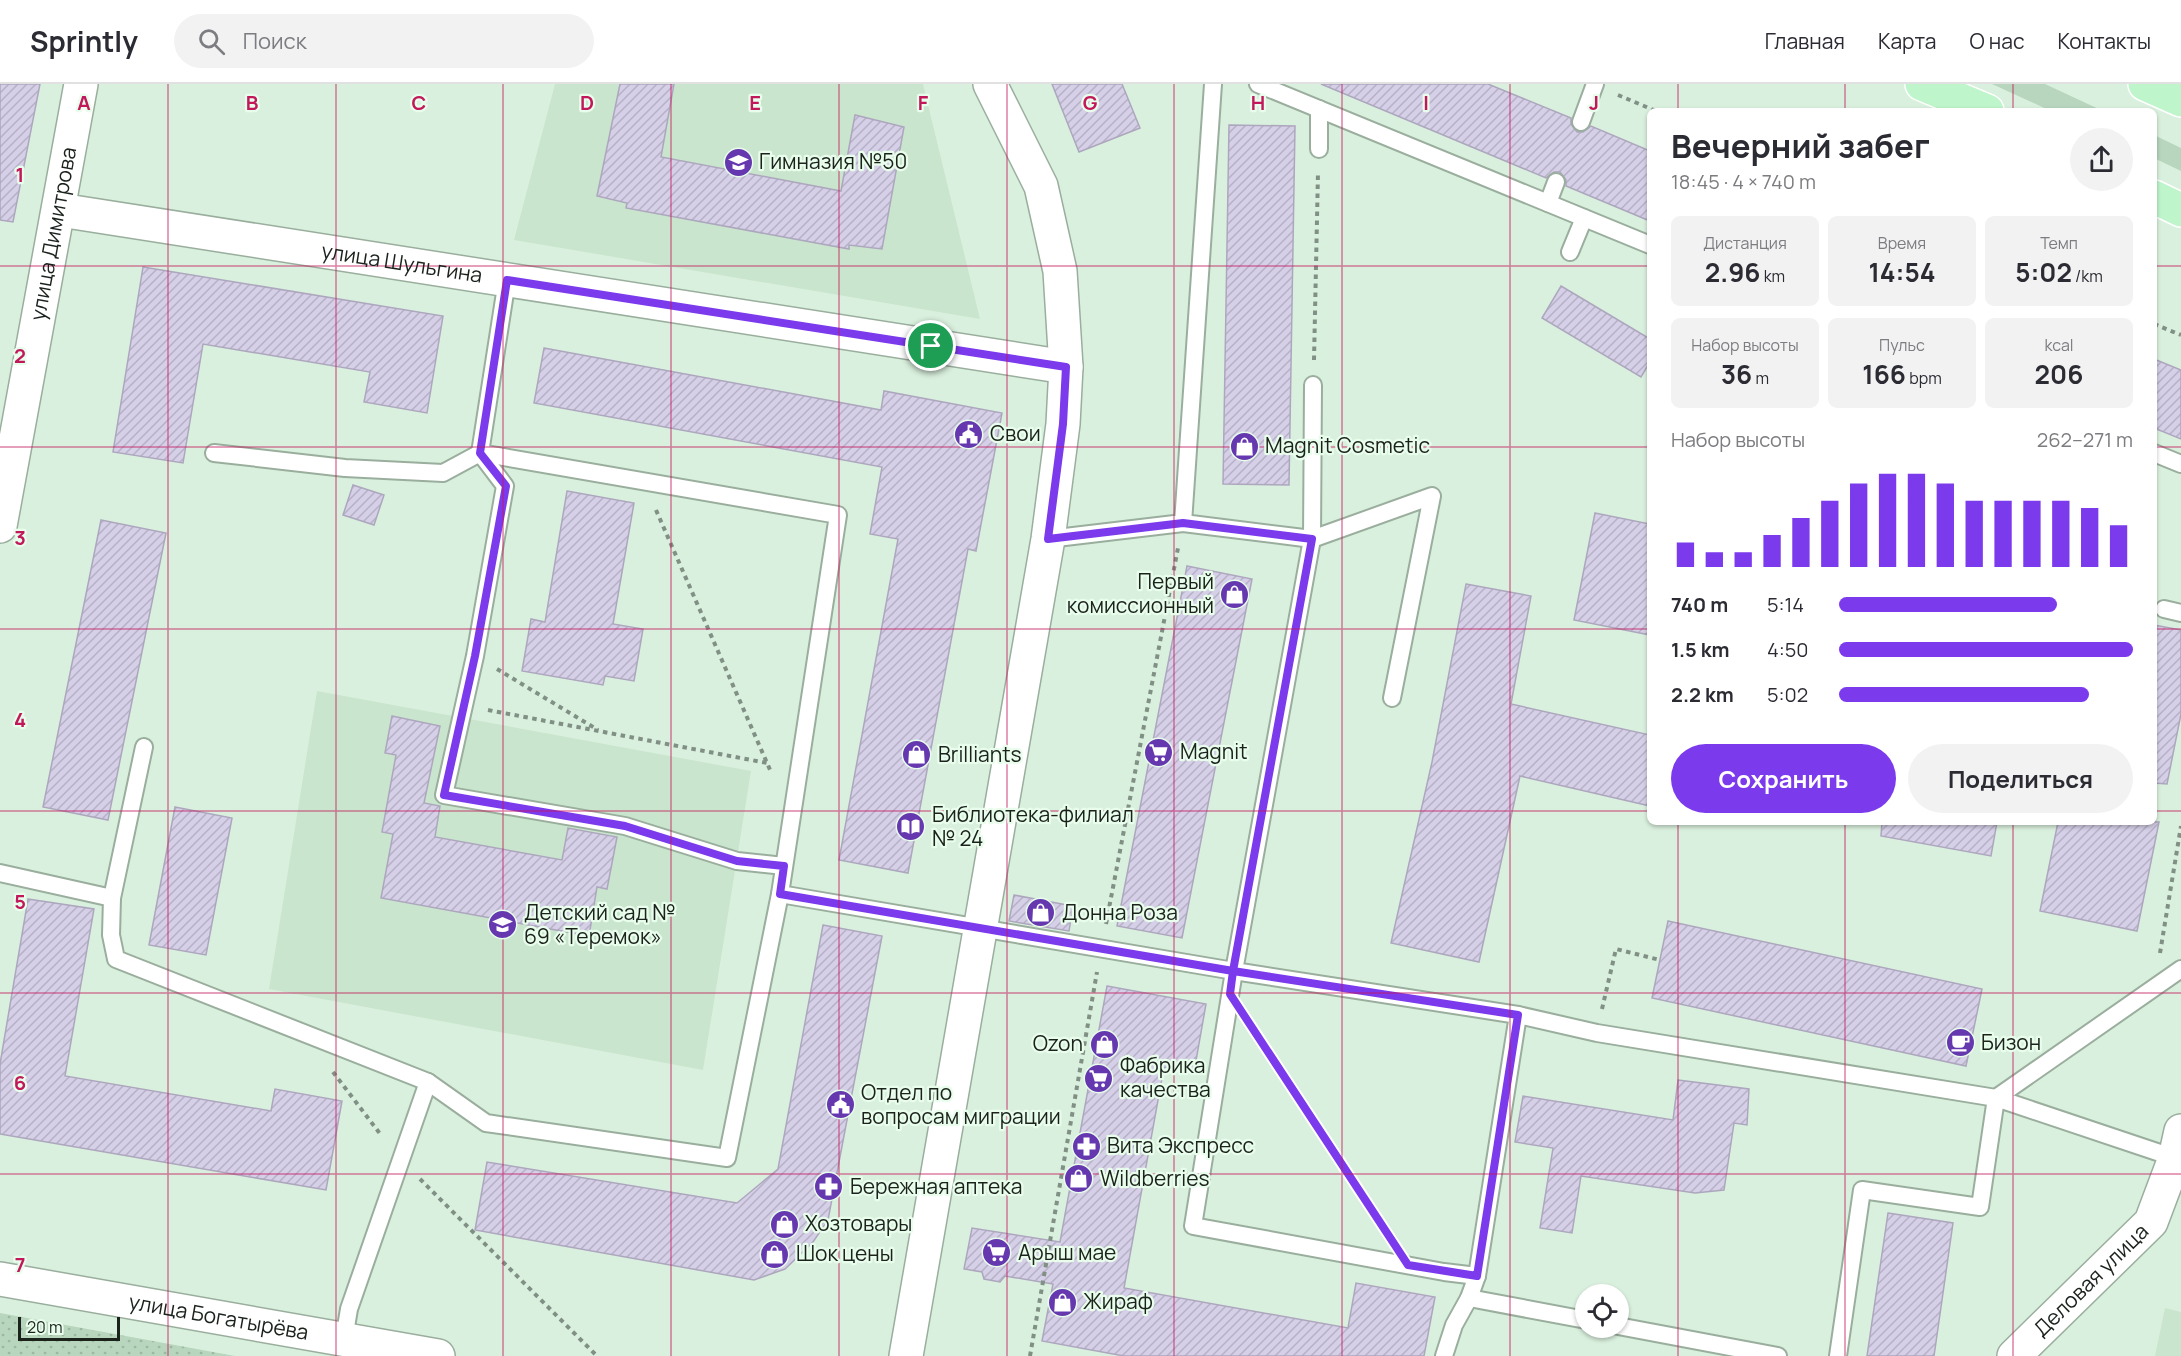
<!DOCTYPE html>
<html lang="ru">
<meta charset="utf-8">
<style>
:root{--surface:#fff;--page:#f2f2f3;--text:#2b2b33;--muted:#7c7c81;--line:#e1e1e2;--accent:#7c3aed}
body{margin:0;font-family:Manrope,sans-serif;background:var(--page);color:var(--text);height:100vh;display:flex;flex-direction:column;font-size:22px;white-space:nowrap}
*{box-sizing:border-box;margin:0}
p{font-size:20px;color:var(--muted)}
.icon{flex:none;width:33px;height:33px;fill:none;stroke:currentColor;stroke-width:2;stroke-linecap:round;stroke-linejoin:round}
.map{position:relative;flex:1;overflow:hidden}
.drawer{position:absolute;left:1647px;top:24px;width:510px;height:717px;display:flex;flex-direction:column;background:var(--surface);border-radius:9px;box-shadow:0 2px 4px #0004}
.drawer>*{flex:none}
.tools{position:absolute;left:1575px;top:1200px;display:grid;gap:12px}
.tools a{display:grid;place-items:center;width:54px;height:54px;border-radius:50%;background:var(--surface);box-shadow:0 2px 4px #0004;font-size:30px}
.scale{position:absolute;left:18px;bottom:15px;width:102px;box-sizing:border-box;padding-left:6px;border:3px solid #1b221c;border-top:0;font-size:16px;line-height:21px;white-space:nowrap;color:#1b221c;-webkit-text-stroke:4px #e8fdeb;paint-order:stroke}
.pin{position:absolute;display:grid;place-items:center;width:51px;height:51px;color:#fff;margin:-26px;border:3px solid #fff;border-radius:50%;box-shadow:0 2px 6px #0007}
.round{display:grid;place-items:center;flex:none;width:63px;height:63px;border-radius:32px;background:var(--page)}
.overview{display:flex;align-items:center;justify-content:space-between;height:102px;padding:0 24px}
h1{font-size:33px;font-weight:700;line-height:45px}
.figures{display:grid;grid-template-columns:repeat(3,1fr);gap:9px;height:102px;padding:6px 24px}
.figures div{display:grid;align-content:center;border-radius:9px;background:var(--page);text-align:center}
.figures b{font-size:26px;font-weight:700}
.figures small{font-size:16px;font-weight:400}
.figures p{font-size:16px}
.chart{height:168px;padding:12px 24px}
.chart p{display:flex;justify-content:space-between}
.chart svg{width:100%;height:108px;margin-top:6px;stroke:var(--accent);stroke-width:6}
.action{display:flex;gap:12px;margin-top:auto;padding:12px 24px}
.action a{flex:1;height:69px;border-radius:36px;background:var(--accent);color:#fff;font-size:24px;font-weight:700;line-height:69px;text-align:center}
.action a+a{background:var(--page);color:var(--text)}
ul{padding:0 24px;list-style:none;font-size:20px}
li{display:grid;grid-template-columns:96px 72px 1fr;align-items:center;height:45px}
li i{height:15px;border-radius:8px;background:var(--accent)}
header{display:flex;align-items:center;gap:36px;box-sizing:border-box;height:84px;padding:0 30px;background:var(--surface);border-bottom:2px solid var(--line)}
header strong{font-size:28px}
nav{display:flex;gap:33px;margin-inline-start:auto;font-size:21px}
.search{width:420px;height:54px;background:var(--page);display:flex;align-items:center;gap:15px;box-sizing:border-box;padding:0 21px;border-radius:33px;color:var(--muted);font-size:22px}
.map>svg:first-child{display:block}
.built{fill:#c9e5cd}
.green{fill:#b8d5bd}
.park{fill:url(#park-dots)}
.building{fill:url(#building-hatch);stroke:#ada7be;stroke-width:1.5}
.lines{fill:none;stroke-linecap:round;stroke-linejoin:round}
.service-casing{stroke:#9aae9d;stroke-width:20}
.minor-casing{stroke:#9aae9d;stroke-width:36}
.tertiary-casing{stroke:#9aae9d;stroke-width:36}
.primary-casing{stroke:#fff;stroke-width:36}
.path{stroke:#819084;stroke-width:4;stroke-dasharray:4.5 4.5;stroke-linecap:butt}
.service{stroke:#fff;stroke-width:16}
.minor{stroke:#fff;stroke-width:33}
.tertiary{stroke:#fff;stroke-width:33}
.primary{stroke:#bef5ca;stroke-width:33}
.route-casing{stroke:#fff;stroke-width:12}
.route{stroke:#7c3aed;stroke-width:8}
.grid{fill:none;stroke:#c2185b;stroke-width:1.5;stroke-opacity:0.55}
.labels{text-anchor:middle;stroke-width:4.5;stroke-linejoin:round;paint-order:stroke}
.poi-label{font-size:21px;fill:#1b221c;stroke:#e8fdeb;text-anchor:start}
.street-label{font-size:21px;fill:#1b221c;stroke:#e8fdeb}
.grid-label{font-size:20px;text-anchor:middle;font-weight:bold;fill:#c2185b;stroke:#e8fdeb;stroke-width:4.5;stroke-linejoin:round;paint-order:stroke}
</style>
<header>
<strong>Sprintly</strong>
<div class="search"><svg class="icon" aria-label="search" viewBox="0 0 24 24"><circle cx="10" cy="10" r="6"/><path d="M15 15l6 6"/></svg>Поиск</div>
<nav><a>Главная</a><a>Карта</a><a>О нас</a><a>Контакты</a></nav>
</header>
<div class="map">
<svg width="2181" height="1272" viewBox="0 0 2181 1272">
<defs>
<pattern id="park-dots" width="8" height="8" patternUnits="userSpaceOnUse" patternTransform="scale(1.5)"><rect width="8" height="8" fill="#b8d5bd"/><path d="M2 2h.1M6 6h.1" fill="none" stroke="#9eb7a2" stroke-width="1.8" stroke-linecap="round"/></pattern>
<pattern id="building-hatch" width="6" height="6" patternUnits="userSpaceOnUse" patternTransform="scale(1.5)"><rect width="6" height="6" fill="#d5cfe7"/><path d="M-1 1l2-2M0 6l6-6M5 7l2-2" fill="none" stroke="#b6b1c6"/></pattern>
</defs>
<rect width="100%" height="100%" fill="#daf0de"/>
<g class="built">
<polygon points="555,0 923,0 980,235 514,156"/>
<polygon points="317,607 751,687 703,986 269,905"/>
<polygon points="2165,1224 2181,1228 2181,1272 2155,1272"/>
</g>
<g class="green">
<polygon points="1992,0 2045,0 2103,27 2051,27"/>
<polygon points="2154,51 2181,64 2181,87 2154,74"/>
</g>
<polygon class="park" points="0,1229 235,1272 0,1272"/>
<g class="building">
<polygon points="0,0 40,0 13,138 0,136"/>
<polygon points="620,0 674,0 661,73 841,107 855,31 904,43 882,165 849,161 849,165 626,124 627,119 597,112"/>
<polygon points="1052,0 1122,0 1140,44 1079,68"/>
<polygon points="1321,0 1488,0 1571,34 1571,40 1577,48 1583,48 1591,42 1650,67 1650,137 1566,102 1566,96 1560,88 1554,88 1546,94"/>
<polygon points="1229,41 1295,42 1289,401 1223,400"/>
<polygon points="143,183 443,232 427,329 364,318 370,288 203,260 183,379 113,368"/>
<polygon points="1561,202 1650,255 1650,278 1641,293 1542,234"/>
<polygon points="544,264 881,326 884,307 1002,329 976,467 968,465 908,789 839,776 898,455 870,450 882,383 534,319"/>
<polygon points="2154,275 2181,286 2181,355 2154,344"/>
<polygon points="353,401 384,411 374,441 343,431"/>
<polygon points="567,407 634,419 613,540 643,545 634,597 605,592 603,601 522,587 531,535 545,538"/>
<polygon points="1595,429 1650,440 1650,551 1574,536"/>
<polygon points="101,436 166,449 108,736 43,723"/>
<polygon points="1187,482 1252,495 1182,854 1117,842"/>
<polygon points="1466,500 1531,512 1511,620 1650,651 1650,722 1520,692 1479,878 1391,859 1432,678"/>
<polygon points="2154,541 2181,546 2181,630 2167,700 2154,699"/>
<polygon points="392,632 440,642 424,719 440,722 435,753 562,776 568,744 617,753 607,805 597,803 589,852 381,814 393,750 382,748 396,671 385,669"/>
<polygon points="175,723 232,734 206,871 149,861"/>
<polygon points="1882,738 1997,738 1991,772 1881,752"/>
<polygon points="2058,738 2159,738 2137,847 2040,827"/>
<polygon points="1014,811 1073,822 1069,847 1009,837"/>
<polygon points="28,815 94,825 65,992 271,1027 275,1005 342,1017 326,1106 0,1050 0,980"/>
<polygon points="1668,837 1982,905 1966,982 1652,914"/>
<polygon points="823,841 882,852 828,1136 813,1158 785,1185 754,1196 475,1146 487,1078 737,1119 778,1085"/>
<polygon points="1107,902 1206,920 1194,988 1164,983 1124,1204 1348,1244 1356,1199 1435,1213 1424,1272 1124,1272 1042,1257 1053,1200 1005,1192 1000,1198 984,1195 982,1188 964,1185 972,1144 1060,1158"/>
<polygon points="1678,996 1749,1005 1747,1041 1734,1039 1724,1106 1695,1109 1581,1092 1572,1149 1540,1144 1553,1064 1515,1058 1523,1012 1673,1036"/>
<polygon points="1888,1129 1953,1139 1934,1272 1867,1272"/>
</g>
<g class="lines">
<defs>
<g id="service">
<polyline points="1258,0 1650,161"/>
<polyline points="1581,38 1595,0"/>
<polyline points="1319,65 1319,25"/>
<polyline points="1548,119 1556,98"/>
<polyline points="1570,168 1584,134"/>
<polyline points="507,196 480,369 838,431 780,810 1234,887 1193,1142 1444,1188 1477,1192"/>
<polyline points="1313,301 1312,455 1432,412 1392,614"/>
<polyline points="214,369 345,384 443,389 480,369 505,402 475,572 444,711 625,742 737,777 784,782"/>
<polyline points="2154,369 2181,380"/>
<polyline points="1183,439 1312,455 1234,887 1518,931 1477,1192 1469,1214 1454,1241 1444,1272"/>
<polyline points="1048,455 1183,439 1213,0"/>
<polyline points="2164,525 2181,529"/>
<polyline points="0,789 112,814 111,851 116,875 428,998 486,1039 727,1074 780,810"/>
<polyline points="112,814 144,663"/>
<polyline points="1518,931 1597,949 1996,1014 2181,885"/>
<polyline points="1469,1214 1586,1236"/>
<polyline points="1618,1242 1778,1272"/>
<polyline points="344,1255 349,1225 428,998"/>
<polyline points="1838,1272 1862,1106 1980,1123 1996,1014 2175,1074"/>
</g>
<g id="minor">
<path id="s1" d="M60,126L1066,283"/>
<path id="s2" d="M0,442L81,0"/>
<path id="s3" d="M0,1195L438,1272"/>
<path id="s4" d="M2014,1272L2151,1138L2175,1074L2181,1047"/>
</g>
<polyline id="tertiary" points="906,1272 1048,455 1063,340 1066,283 1060,187 1041,102 990,0"/>
<g id="primary">
<polyline points="1922,0 1987,27"/>
<polyline points="2145,0 2181,16"/>
<polyline points="2154,113 2181,126"/>
</g>
</defs>
<use href="#service" class="service-casing"/>
<use href="#minor" class="minor-casing"/>
<use href="#tertiary" class="tertiary-casing"/>
<use href="#primary" class="primary-casing"/>
<g class="path">
<polyline points="1618,11 1656,27"/>
<polyline points="2154,240 2181,251"/>
<polyline points="1314,276 1318,88"/>
<polyline points="656,426 771,688"/>
<polyline points="497,585 598,646"/>
<polyline points="488,626 767,679"/>
<polyline points="1106,840 1178,464"/>
<polyline points="2160,869 2181,742"/>
<polyline points="1602,925 1616,865 1660,876"/>
<polyline points="1252,943 1388,1150"/>
<polyline points="333,988 381,1051"/>
<polyline points="420,1095 596,1271"/>
<polyline points="1030,1272 1097,888"/>
</g>
<use href="#service" class="service"/>
<use href="#minor" class="minor"/>
<use href="#tertiary" class="tertiary"/>
<use href="#primary" class="primary"/>
</g>
<g class="lines">
<defs>
<polyline id="route" points="931,262 507,196 480,369 506,402 475,572 444,711 625,742 737,777 784,782 780,810 1233,887 1230,910 1408,1181 1477,1192 1518,931 1233,887 1312,455 1183,439 1048,455 1063,340 1066,283 931,262"/>
</defs>
<use href="#route" class="route-casing"/>
<use href="#route" class="route"/>
</g>
<path class="grid" d="M168,0V1272M336,0V1272M503,0V1272M671,0V1272M839,0V1272M1007,0V1272M1174,0V1272M1342,0V1272M1510,0V1272M1678,0V27M1845,0V27M2013,0V27M0,182H1650M2154,182H2181M0,363H1650M2154,363H2181M0,545H1650M2154,545H2181M0,727H1650M2154,727H2181M1678,738V1272M1845,738V1272M2013,738V1272M0,909H2181M0,1090H2181"/>
<defs>
<symbol id="school-disc" viewBox="-11 -11 22 22"><circle r="9.5" fill="#6638af" stroke="#e8fdeb"/><path d="M0-5L7-2L0 1L-7-2ZM-4 1L0 2.5L4 1V4Q0 6-4 4Z" fill="#fff"/></symbol>
<symbol id="civic-disc" viewBox="-11 -11 22 22"><circle r="9.5" fill="#6638af" stroke="#e8fdeb"/><path d="M-.6-6.5H3V-4.5H.6V-3L4-1V1h2V6H-6V1h2V-1L-.6-3ZM-1.2 2.5V6h2.4V2.5Z" fill="#fff"/></symbol>
<symbol id="shop-disc" viewBox="-11 -11 22 22"><circle r="9.5" fill="#6638af" stroke="#e8fdeb"/><path d="M-5-2.5h2.3a2.7 3.5 0 0 1 5.4 0H5L5.5 6h-11ZM-1.5-2.5h3a1.5 2.3 0 0 0-3 0Z" fill="#fff"/></symbol>
<symbol id="supermarket-disc" viewBox="-11 -11 22 22"><circle r="9.5" fill="#6638af" stroke="#e8fdeb"/><path d="M-6-5.5h2.5l.6 2H6L4.5 2H-2.5L-4.4-4H-6ZM-1.5 3.2a1.3 1.3 0 1 0 .1 0ZM3 3.2a1.3 1.3 0 1 0 .1 0Z" fill="#fff"/></symbol>
<symbol id="library-disc" viewBox="-11 -11 22 22"><circle r="9.5" fill="#6638af" stroke="#e8fdeb"/><path d="M-6-4Q-3-5.5-.7-3.5V5Q-3 3-6 4ZM6-4Q3-5.5 .7-3.5V5Q3 3 6 4Z" fill="#fff"/></symbol>
<symbol id="cafe-disc" viewBox="-11 -11 22 22"><circle r="9.5" fill="#6638af" stroke="#e8fdeb"/><path d="M-5.5-4.5H6V0H3Q3 3.5 0 3.5H-2.5Q-5.5 3.5-5.5 0ZM3-3.2v2h1.7v-2ZM-6 4.5H4V6H-6Z" fill="#fff"/></symbol>
<symbol id="pharmacy-disc" viewBox="-11 -11 22 22"><circle r="9.5" fill="#6638af" stroke="#e8fdeb"/><path d="M-2-6h4v4h4v4h-4v4h-4v-4h-4v-4h4Z" fill="#fff"/></symbol>
</defs>
<g fill-rule="evenodd">
<use href="#school-disc" x="722" y="62" width="33" height="33"/>
<use href="#civic-disc" x="952" y="334" width="33" height="33"/>
<use href="#shop-disc" x="1228" y="346" width="33" height="33"/>
<use href="#shop-disc" x="1218" y="494" width="33" height="33"/>
<use href="#supermarket-disc" x="1142" y="652" width="33" height="33"/>
<use href="#shop-disc" x="900" y="654" width="33" height="33"/>
<use href="#library-disc" x="894" y="726" width="33" height="33"/>
<use href="#shop-disc" x="1024" y="812" width="33" height="33"/>
<use href="#school-disc" x="486" y="824" width="33" height="33"/>
<use href="#cafe-disc" x="1944" y="942" width="33" height="33"/>
<use href="#shop-disc" x="1088" y="944" width="33" height="33"/>
<use href="#supermarket-disc" x="1082" y="978" width="33" height="33"/>
<use href="#civic-disc" x="824" y="1004" width="33" height="33"/>
<use href="#pharmacy-disc" x="1070" y="1046" width="33" height="33"/>
<use href="#shop-disc" x="1062" y="1078" width="33" height="33"/>
<use href="#pharmacy-disc" x="812" y="1086" width="33" height="33"/>
<use href="#shop-disc" x="768" y="1124" width="33" height="33"/>
<use href="#supermarket-disc" x="980" y="1152" width="33" height="33"/>
<use href="#shop-disc" x="758" y="1154" width="33" height="33"/>
<use href="#shop-disc" x="1046" y="1202" width="33" height="33"/>
</g>
<g class="labels">
<g class="poi-label">
<text x="759" y="85">Гимназия №50</text>
<text x="990" y="357">Свои</text>
<text x="1265" y="369">Magnit Cosmetic</text>
<text x="1214" y="505" text-anchor="end">Первый<tspan x="1214" dy="24">комиссионный</tspan></text>
<text x="1180" y="675">Magnit</text>
<text x="938" y="678">Brilliants</text>
<text x="932" y="738">Библиотека-филиал<tspan x="932" dy="24">№ 24</tspan></text>
<text x="524" y="836">Детский сад №<tspan x="524" dy="24">69 «Теремок»</tspan></text>
<text x="1062" y="836">Донна Роза</text>
<text x="1981" y="966">Бизон</text>
<text x="1083" y="967" text-anchor="end">Ozon</text>
<text x="1120" y="989">Фабрика<tspan x="1120" dy="24">качества</tspan></text>
<text x="861" y="1016">Отдел по<tspan x="861" dy="24">вопросам миграции</tspan></text>
<text x="1107" y="1069">Вита Экспресс</text>
<text x="1100" y="1102">Wildberries</text>
<text x="850" y="1110">Бережная аптека</text>
<text x="805" y="1147">Хозтовары</text>
<text x="1018" y="1176">Арыш мае</text>
<text x="796" y="1177">Шок цены</text>
<text x="1083" y="1225">Жираф</text>
</g>
<g class="street-label">
<text dy="7" stroke="none"><textPath href="#s2" startOffset="297">улица Димитрова</textPath></text>
<text dy="7" stroke="none"><textPath href="#s1" startOffset="346">улица Шульгина</textPath></text>
<text dy="7" stroke="none"><textPath href="#s4" startOffset="108">Деловая улица</textPath></text>
<text dy="7" stroke="none"><textPath href="#s3" startOffset="222">улица Богатырёва</textPath></text>
</g>
</g>
<g class="grid-label">
<text x="84" y="26">A</text>
<text x="252" y="26">B</text>
<text x="419" y="26">C</text>
<text x="587" y="26">D</text>
<text x="755" y="26">E</text>
<text x="923" y="26">F</text>
<text x="1090" y="26">G</text>
<text x="1258" y="26">H</text>
<text x="1426" y="26">I</text>
<text x="1594" y="26">J</text>
<text x="20" y="98">1</text>
<text x="20" y="279">2</text>
<text x="20" y="461">3</text>
<text x="20" y="643">4</text>
<text x="20" y="825">5</text>
<text x="20" y="1006">6</text>
<text x="20" y="1188">7</text>
</g>
</svg>
<div class="tools">
<a><svg class="icon" aria-label="locate" viewBox="0 0 24 24"><circle cx="12" cy="12" r="6"/><path d="M12 2v4M12 18v4M2 12h4M18 12h4"/></svg></a>
</div>
<div class="scale">20 m</div>
<div class="pin" style="left:931px;top:262px;background:#1e9e55"><svg class="icon" aria-label="arrive" viewBox="0 0 24 24"><path d="M6 21V4h12l-3 4 3 4H6"/></svg></div>
<section class="drawer">
<div class="overview"><div><h1>Вечерний забег</h1><p>18:45 · 4 × 740 m</p></div><a class="round"><svg class="icon" aria-label="share" viewBox="0 0 24 24"><path d="M12 15V3M7 8l5-5 5 5M5 13v7h14v-7"/></svg></a></div>
<div class="figures">
<div><p>Дистанция</p><b>2.96<small> km</small></b></div>
<div><p>Время</p><b>14:54</b></div>
<div><p>Темп</p><b>5:02<small> /km</small></b></div>
</div>
<div class="figures">
<div><p>Набор высоты</p><b>36<small> m</small></b></div>
<div><p>Пульс</p><b>166<small> bpm</small></b></div>
<div><p>kcal</p><b>206</b></div>
</div>
<div class="chart"><p><span>Набор высоты</span>262–271 m</p>
<svg viewBox="0 0 160 44" preserveAspectRatio="none"><path d="M5 44V34M15 44V38M25 44V38M35 44V31M45 44V24M55 44V17M65 44V10M75 44V6M85 44V6M95 44V10M105 44V17M115 44V17M125 44V17M135 44V17M145 44V20M155 44V27"/></svg>
</div>
<ul>
<li><b>740 m</b>5:14<i style="width:74%"></i></li>
<li><b>1.5 km</b>4:50<i style="width:100%"></i></li>
<li><b>2.2 km</b>5:02<i style="width:85%"></i></li>
</ul>
<div class="action"><a>Сохранить</a><a>Поделиться</a></div>
</section>
</div>
